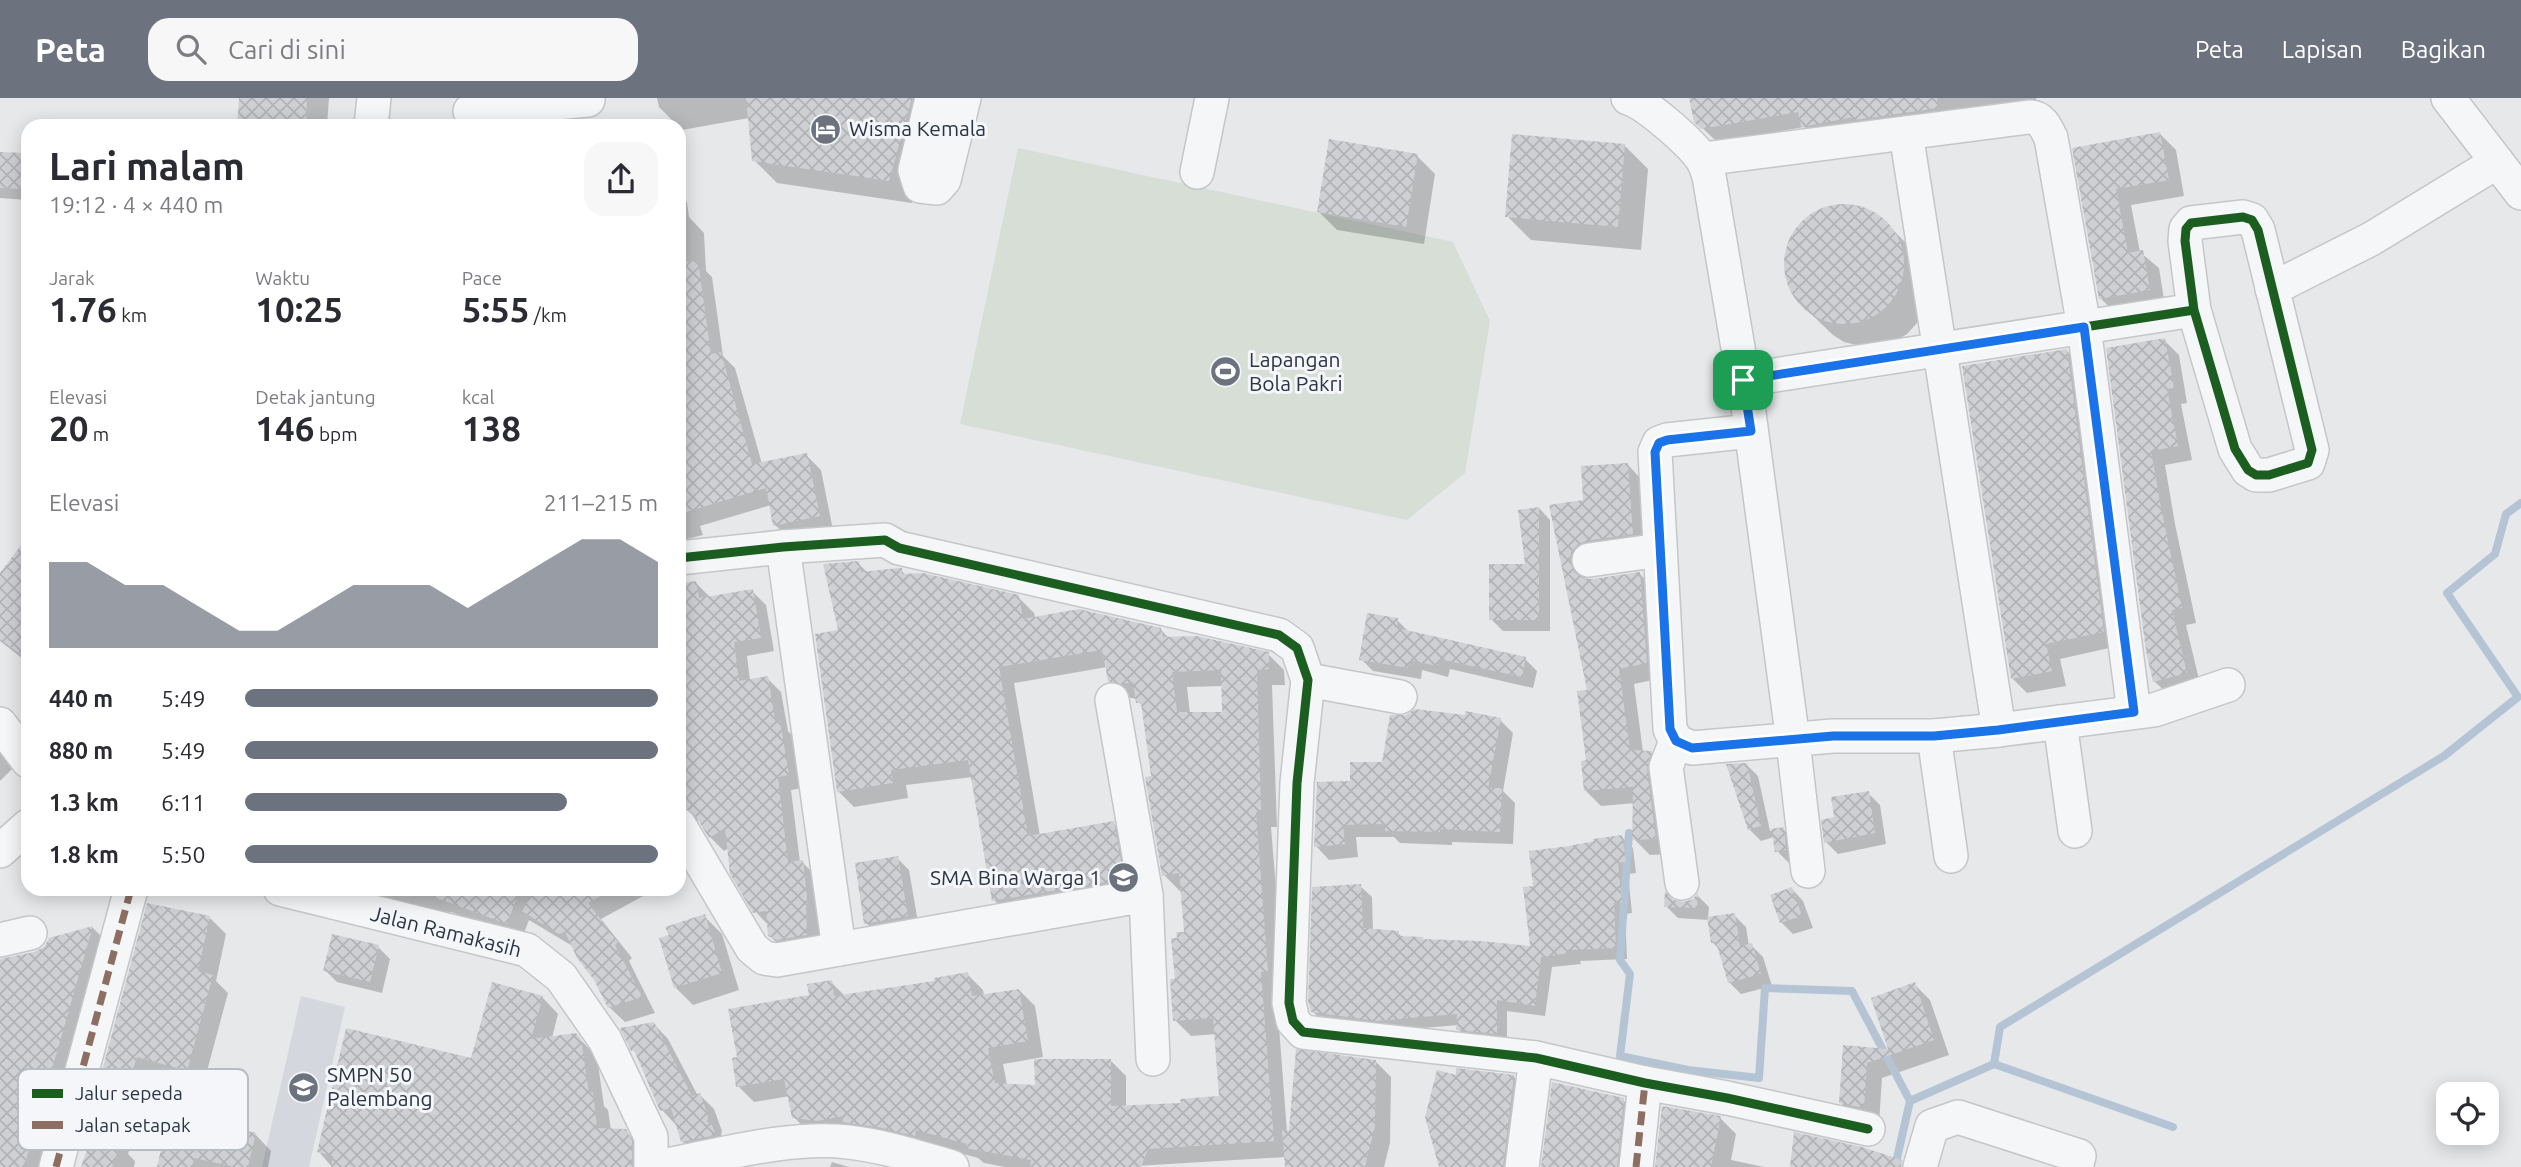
<!DOCTYPE html>
<html lang="id">
<meta charset="utf-8">
<style>
:root{--surface:#fff;--page:#f7f7f7;--text:#2b2b33;--muted:#7c7c81;--accent:#6c737f}
body{margin:0;font-family:Ubuntu,sans-serif;background:var(--page);color:var(--text);height:100vh;display:flex;flex-direction:column;font-size:26px;white-space:nowrap}
*{box-sizing:border-box;margin:0}
p{font-size:23px;color:var(--muted)}
.icon{flex:none;width:38px;height:38px;fill:none;stroke:currentColor;stroke-width:2;stroke-linecap:round;stroke-linejoin:round}
.map{position:relative;flex:1;overflow:hidden}
.panel{position:absolute;left:21px;top:21px;width:665px;height:777px;display:flex;flex-direction:column;background:var(--surface);border-radius:21px;box-shadow:0 4px 18px #0003}
.panel>*{flex:none}
.buttons{position:absolute;left:2436px;top:984px;display:grid;gap:14px}
.buttons a{display:grid;place-items:center;width:63px;height:63px;border-radius:14px;background:var(--surface);box-shadow:0 4px 18px #0003;font-size:35px}
.pin{position:absolute;display:grid;place-items:center;width:60px;height:60px;color:#fff;margin:-30px;border-radius:14px;box-shadow:0 4px 10px #0006}
.round{display:grid;place-items:center;flex:none;width:74px;height:74px;border-radius:21px;background:var(--page)}
.summary{display:flex;align-items:center;justify-content:space-between;height:119px;padding:0 28px}
h1{font-size:38px;font-weight:600;line-height:52px}
.figures{display:grid;grid-template-columns:repeat(3,1fr);gap:10px;height:119px;padding:7px 28px}
.figures div{display:grid;align-content:center}
.figures b{font-size:35px;font-weight:600}
.figures small{font-size:19px;font-weight:400}
.figures p{font-size:19px}
.chart{height:196px;padding:14px 28px}
.chart p{display:flex;justify-content:space-between}
.chart svg{width:100%;height:126px;margin-top:7px;fill:var(--accent);opacity:.7}
ul{padding:0 28px;list-style:none;font-size:23px}
li{display:grid;grid-template-columns:112px 84px 1fr;align-items:center;height:52px}
li i{height:18px;border-radius:9px;background:var(--accent)}
header{display:flex;align-items:center;gap:42px;box-sizing:border-box;height:98px;padding:0 35px;background:var(--accent);color:#fff}
header strong{font-size:33px}
nav{display:flex;gap:38px;margin-inline-start:auto;font-size:24px}
.search{width:490px;height:63px;background:var(--page);display:flex;align-items:center;gap:18px;box-sizing:border-box;padding:0 24px;border-radius:21px;color:var(--muted);font-size:26px}
.map>svg:first-child{display:block}
.built{fill:#d4d7dd}
.grass{fill:#d6ded6}
.shadow{fill:#0003;fill-rule:evenodd}
.lines{fill:none;stroke-linecap:round;stroke-linejoin:round}
.stream{stroke:#b4c4d5;stroke-width:8}
.building{fill:url(#building-cross-hatch);fill-rule:evenodd}
.minor-casing{stroke:#c4c6c8;stroke-width:36}
.minor{stroke:#f5f6f7;stroke-width:33}
.quiet{stroke:#8d6e63;stroke-width:7;stroke-dasharray:14 7;stroke-linecap:butt}
.cycleway-casing{stroke:#f4f6f9;stroke-width:13}
.cycleway{stroke:#1b5e20;stroke-width:9}
.route-casing{stroke:#fff;stroke-width:14}
.route{stroke:#1a73e8;stroke-width:9}
.labels{text-anchor:middle;stroke-width:6;stroke-linejoin:round;paint-order:stroke}
.poi-label{font-size:21px;fill:#2b3445;stroke:#f4f6f9;text-anchor:start}
.street-label{font-size:21px;fill:#2b3445;stroke:#f4f6f9}
.key{fill:#f4f6f9;stroke:#b8bcc3;stroke-width:2}
.key-label{font-size:19px;fill:#2b3445}
</style>
<header>
<strong>Peta</strong>
<div class="search"><svg class="icon" aria-label="search" viewBox="0 0 24 24"><circle cx="10" cy="10" r="6"/><path d="M15 15l6 6"/></svg>Cari di sini</div>
<nav><a>Peta</a><a>Lapisan</a><a>Bagikan</a></nav>
</header>
<div class="map">
<svg width="2521" height="1069" viewBox="0 0 2521 1069">
<defs>
<pattern id="building-cross-hatch" width="8" height="8" patternUnits="userSpaceOnUse" patternTransform="scale(1.75)"><rect width="8" height="8" fill="#ced0d3"/><path d="M0 0l8 8M0 8l8-8" fill="none" stroke="#b1b3b6"/></pattern>
</defs>
<rect width="100%" height="100%" fill="#e6e8ea"/>
<polygon class="built" points="301,898 345,909 309,1069 262,1069"/>
<polygon class="grass" points="1018,50 1453,144 1490,223 1465,375 1407,422 960,326"/>
<g class="shadow">
<polygon points="241,0 329,0 327,28 239,28"/>
<polygon points="657,0 942,0 912,105 777,85 754,62 749,20 682,32 659,9"/>
<polygon points="1691,0 2036,0 2039,13 1817,42 1804,29 1717,44 1695,23"/>
<polygon points="2160,36 2176,52 2184,98 2131,107 2140,154 2159,170 2165,208 2117,216 2100,200 2074,51"/>
<polygon points="1624,47 1648,71 1641,152 1531,142 1507,118"/>
<polygon points="0,56 26,56 28,59 28,102 0,100"/>
<polygon points="1417,58 1435,76 1424,146 1337,132 1319,114"/>
<polygon points="679,96 687,104 689,119 704,135 706,173 712,179 723,258 735,270 762,366 806,357 821,372 833,432 790,441 775,427 771,407 700,428 703,437 683,442 679,438"/>
<polygon points="1853,107 1866,111 1891,130 1915,154 1924,211 1917,225 1907,236 1894,244 1869,250 1844,244 1833,237 1808,213 1792,193 1785,166 1787,151 1792,138 1811,117 1824,110"/>
<polygon points="2164,242 2179,257 2187,305 2181,306 2192,362 2165,367 2175,426 2196,525 2186,527 2201,590 2169,597 2154,583 2108,252"/>
<polygon points="2067,253 2082,268 2118,548 2060,561 2066,588 2027,595 2012,580"/>
<polygon points="1628,367 1643,383 1648,452 1587,470 1585,482 1640,476 1655,492 1662,580 1634,586 1643,654 1651,654 1666,670 1671,756 1650,757 1634,741 1635,705 1601,708 1585,692 1590,593 1551,409 1585,403"/>
<polygon points="1539,410 1550,422 1550,533 1503,533 1491,521 1527,468"/>
<polygon points="28,440 28,565 0,543 0,478"/>
<path d="M858,465L868,475L901,472L907,478L1018,499L1034,515L1035,520L1160,531L1170,541L1268,556L1284,572L1285,587H1272L1277,729H1271L1284,888L1276,889L1287,1034L1375,963L1391,979L1390,1045L1384,1069H1287L1286,1059L1120,1069H1005L984,1065L978,1060L931,1047L810,1036L794,1019L790,998L754,1004L738,988L811,899L831,884L845,898L936,885L967,876L983,892L984,898L1019,892L1035,908L1043,959L1003,966L1007,987L1036,989L1110,962L1126,978V1009L1183,1006L1221,999L1216,936L1191,938L1175,922L1179,841L1186,835L1183,793H1180L1164,777L1144,611L1137,601L1126,599L1109,583L1107,569L1014,585L1040,738L1113,725L1129,741L1139,796L1010,818L994,802L973,679L906,687L908,700L854,709L838,693L840,533ZM1223,588L1224,616H1190L1187,589Z"/>
<polygon points="696,485 710,499 752,493 766,507 774,553 747,558 750,583 767,580 781,594 788,633 793,638 802,690 791,692 800,764 802,764 816,778 820,851 784,852 769,837 769,828 755,813 729,750 724,753 710,739 700,723 691,722 679,709 679,488"/>
<polygon points="1397,522 1410,535 1525,561 1537,573 1533,590 1450,571 1448,579 1422,572 1421,581 1373,573 1361,561"/>
<polygon points="1500,622 1513,635 1503,693 1515,705 1513,746 1452,744 1452,747 1400,745 1394,739 1356,739 1358,759 1329,762 1316,748 1352,685 1384,666"/>
<polygon points="0,655 12,671 0,683"/>
<polygon points="1746,666 1758,678 1770,733 1783,731 1795,743 1797,764 1789,765 1777,753 1774,739 1761,743 1749,731"/>
<polygon points="1868,695 1880,707 1886,746 1838,756 1826,744 1835,721"/>
<polygon points="1622,739 1633,750 1636,775 1628,776 1632,815 1625,816 1627,861 1580,863 1581,866 1552,869 1545,918 1507,913 1507,947 1470,942 1458,931 1458,927 1388,933 1326,926 1314,915 1310,903 1360,788 1372,799 1373,833 1398,835 1403,840 1424,843 1532,850 1535,790 1570,750"/>
<polygon points="897,760 909,772 919,830 878,837 866,825"/>
<polygon points="339,791 656,791 601,821 632,860 629,863 655,915 625,924 609,909 596,881 574,849 529,822 522,840 451,814 446,823"/>
<polygon points="1792,791 1803,803 1813,830 1793,836 1781,824"/>
<polygon points="1698,798 1709,809 1708,821 1734,817 1746,829 1749,848 1751,847 1763,859 1772,888 1741,896 1729,884 1720,852 1712,844 1709,822 1678,820 1666,808 1674,804 1684,806 1694,802"/>
<polygon points="704,818 722,836 739,892 693,907 675,889 671,838"/>
<polygon points="210,820 226,836 216,883 228,895 203,988 153,975 128,1056 135,1063 134,1069 83,1069 94,1034 89,1028"/>
<polygon points="93,830 116,853 54,1069 0,1069 0,862 35,855 45,850 50,841"/>
<polygon points="378,849 390,861 382,895 337,884 325,872"/>
<polygon points="1914,886 1930,902 1949,957 1882,980 1879,1025 1856,1020 1840,1004 1845,949 1891,953"/>
<polygon points="542,899 558,916 552,940 576,937 597,959 604,1008 608,1012 611,1032 625,1033 642,1049 647,1069 332,1069 319,1054 472,962"/>
<polygon points="654,926 668,941 698,998 700,997 714,1011 722,1033 721,1037 725,1041 697,1058 683,1044 676,1027 662,1012 638,957 633,952"/>
<polygon points="1514,979 1530,995 1520,1069 1441,1069 1458,980"/>
<polygon points="1623,1002 1639,1018 1634,1069 1543,1069"/>
<polygon points="1720,1020 1736,1036 1731,1062 1764,1069 1657,1069"/>
<polygon points="255,1036 271,1053 268,1069 159,1069"/>
<polygon points="832,1064 849,1069 830,1069"/>
</g>
<g class="lines">
<g class="stream">
<polyline points="1629,735 1620,862 1630,876 1620,958 1688,972 1759,980 1765,890 1852,893 1910,1003"/>
<polyline points="1994,966 2173,1029"/>
<polyline points="1895,1069 1910,1003 1994,966 2000,929 2444,658 2518,599 2447,495 2495,456 2506,416 2521,405"/>
</g>
</g>
<g class="building">
<polygon points="239,0 307,0 306,28 237,28"/>
<polygon points="746,0 912,0 889,83 752,63"/>
<polygon points="1689,0 1937,0 1938,10 1855,22 1854,19 1801,29 1798,14 1701,31 1694,24"/>
<polygon points="2160,34 2169,82 2116,91 2128,155 2143,152 2150,192 2099,201 2072,50"/>
<polygon points="1512,36 1625,46 1618,129 1505,119"/>
<polygon points="1329,41 1418,56 1406,129 1317,114"/>
<polygon points="0,54 26,55 25,91 0,90"/>
<circle cx="1844" cy="166" r="60"/>
<polygon points="698,163 711,256 721,254 752,366 807,355 820,418 773,428 766,390 679,416 679,164"/>
<polygon points="2165,240 2174,290 2167,291 2178,348 2151,353 2161,410 2182,510 2172,512 2187,575 2153,584 2146,553 2106,250"/>
<polygon points="2067,251 2104,534 2046,546 2052,573 2011,581 1962,268"/>
<polygon points="1628,365 1633,436 1586,443 1578,446 1571,454 1570,464 1574,474 1582,480 1592,481 1640,474 1647,565 1619,571 1630,652 1652,653 1647,672 1656,741 1632,742 1633,689 1584,693 1581,663 1586,662 1577,593 1587,592 1549,407 1583,402 1581,368"/>
<polygon points="1539,409 1539,522 1489,522 1489,466 1525,466 1518,412"/>
<polygon points="28,438 28,562 0,541 0,475"/>
<path d="M859,463L861,474L899,470H902V476L923,475L1019,497L1023,521L1079,511L1161,530L1163,539L1197,538L1269,554V571L1257,572L1261,714H1256L1268,873L1261,874L1274,1043L1148,1051L1141,1069H1030L1031,1062L966,1050L967,1046L916,1032L915,1038L878,1029L842,1024L844,1018L817,1023L792,1020L784,981L736,989L732,960L737,959L728,911L809,897L807,886L832,882L834,898L934,883V880L968,874L972,898L1019,891L1028,943L988,950L995,985L1035,987L1034,961H1111V1008L1181,1005L1180,1001L1219,998L1213,920L1173,923L1170,881H1175L1171,840H1177L1176,834H1184L1179,775L1162,778L1145,679L1151,678L1141,605H1136L1133,584L1121,586L1108,583L1102,552L999,569L1028,738L1114,723L1124,781L992,803L968,662L891,672L893,685L837,694L815,536L838,532L823,466ZM1221,572L1222,614H1177L1172,574Z"/>
<polygon points="696,483 699,500 753,491 761,540 734,544 739,583 768,578 775,623 780,623 789,677 778,679 788,764 803,762 808,809 806,809 807,837 777,842 768,838 766,813 753,815 730,776 725,730 709,740 695,717 679,706 679,486"/>
<polygon points="1367,515 1398,520 1397,530 1526,559 1522,579 1439,561 1437,568 1410,562 1409,570 1359,562"/>
<polygon points="1415,611 1465,617 1465,613 1501,620 1488,690 1502,690 1500,734 1440,731 1440,734 1385,733 1385,726 1343,727 1345,746 1314,749 1317,684 1350,683 1350,664 1382,664 1390,617 1406,617"/>
<polygon points="1747,665 1761,728 1748,732 1726,666"/>
<polygon points="1869,693 1875,735 1824,745 1821,722 1834,719 1831,699"/>
<polygon points="1784,729 1786,752 1775,754 1771,731"/>
<polygon points="1622,737 1626,764 1618,765 1622,804 1614,805 1616,850 1570,852 1570,855 1541,859 1535,908 1497,902 1497,936 1456,932 1457,916 1376,923 1311,914 1308,903 1312,789 1361,786 1363,830 1399,833 1399,838 1423,839 1423,841 1480,843 1530,848 1523,789 1533,788 1529,753 1569,748 1594,743 1593,741"/>
<polygon points="898,758 908,818 864,826 855,765"/>
<polygon points="1792,789 1802,818 1780,825 1770,797"/>
<polygon points="418,791 495,791 517,799 507,826 418,793"/>
<polygon points="535,791 613,791 588,805 618,844 615,847 642,899 608,910 594,882 577,860 565,834 559,836 522,813"/>
<polygon points="1665,793 1674,802 1684,804 1693,801 1698,795 1697,810 1664,809"/>
<polygon points="147,805 210,818 198,873 213,877 187,973 137,959 111,1043 120,1046 112,1069 81,1069 94,1031 87,1029"/>
<polygon points="1735,815 1740,848 1752,845 1761,876 1728,885 1716,844 1711,845 1707,819"/>
<polygon points="705,816 722,875 674,890 659,840 669,837 665,829"/>
<polygon points="93,828 26,1062 22,1069 0,1069 0,861 34,854 44,849 49,840"/>
<polygon points="332,836 379,847 370,884 323,873"/>
<polygon points="492,884 543,898 531,941 576,935 581,941 589,995 593,994 597,1030 626,1031 632,1043 632,1069 331,1069 333,1058 317,1054 346,930 471,960"/>
<polygon points="1915,884 1934,942 1867,965 1864,1010 1839,1005 1843,947 1888,951 1871,900"/>
<polygon points="654,924 692,998 700,995 708,1017 707,1024 711,1025 716,1037 681,1044 671,1010 660,1013 634,952 631,953 620,930"/>
<polygon points="1296,951 1376,962 1375,1028 1365,1069 1285,1069 1282,1032 1289,1032"/>
<polygon points="1456,970 1514,977 1503,1069 1439,1069 1425,1019 1437,972 1456,977"/>
<polygon points="1552,984 1624,1000 1617,1069 1541,1069"/>
<polygon points="1662,1008 1721,1018 1711,1069 1655,1069"/>
<polygon points="169,1016 256,1035 248,1069 235,1069 194,1060 193,1069 157,1069"/>
<polygon points="1794,1034 1862,1049 1902,1062 1901,1069 1790,1069"/>
</g>
<g class="lines">
<defs>
<g id="minor">
<polyline points="932,0 915,72 920,88 937,90 944,82 964,0"/>
<path d="M1628,0C1646,5 1694,47 1703,63C1706,68 1707,73 1709,78L1749,315L1793,643L1808,773"/>
<polyline points="2448,0 2521,95"/>
<polyline points="470,13 588,2"/>
<polyline points="371,28 374,0"/>
<polyline points="1906,35 1999,632"/>
<path d="M1703,61L2029,19C2042,19 2046,30 2051,40L2084,229L2134,614"/>
<polyline points="1197,74 1212,0"/>
<polyline points="2272,191 2371,141 2497,64"/>
<polyline points="1743,282 2194,212 2235,351 2248,372 2256,377 2269,377 2308,365 2312,352 2258,132 2252,122 2243,119 2191,125 2186,131 2185,143 2194,212"/>
<polyline points="1751,333 1667,342 1659,345 1655,354 1670,631 1676,643 1692,650 1833,638 1934,638 1999,632 2154,612 2228,587"/>
<polyline points="783,449 839,851"/>
<polyline points="679,460 783,449 885,442 899,450 1279,537 1297,550 1308,582 1297,685 1289,905 1293,923 1303,934 1536,960 1645,985 1727,1000 1868,1031"/>
<polyline points="1589,462 1660,452"/>
<polyline points="1308,582 1400,599"/>
<polyline points="1112,602 1146,797"/>
<polyline points="2060,624 2075,733"/>
<polyline points="0,626 28,663"/>
<polyline points="1934,638 1951,758"/>
<polyline points="1676,643 1666,669 1682,785"/>
<polyline points="679,727 752,850 764,860 777,862 1146,797 1153,961"/>
<polyline points="0,753 28,728"/>
<polyline points="280,791 527,852 561,879 605,942 651,1039 651,1069"/>
<polyline points="0,842 30,835"/>
<polyline points="56,1069 131,791"/>
<path d="M657,1069C716,1058 789,1037 848,1044C884,1048 917,1059 952,1069"/>
<polyline points="1522,1069 1536,960"/>
<polyline points="1636,1069 1645,985"/>
<polyline points="1920,1069 1932,1028 1958,1019 2079,1058 2076,1069"/>
</g>
</defs>
<use href="#minor" class="minor-casing"/>
<use href="#minor" class="minor"/>
<g class="quiet">
<polyline points="56,1069 131,791"/>
<polyline points="1636,1069 1645,985"/>
</g>
<defs>
<g id="cycleway">
<polyline points="1743,282 2194,212 2235,351 2248,372 2256,377 2269,377 2308,365 2312,352 2258,132 2252,122 2243,119 2191,125 2186,131 2185,143 2194,212"/>
<polyline points="679,460 783,449 885,442 899,450 1279,537 1297,550 1308,582 1297,685 1289,905 1293,923 1303,934 1536,960 1645,985 1727,1000 1868,1031"/>
</g>
</defs>
<use href="#cycleway" class="cycleway-casing"/>
<use href="#cycleway" class="cycleway"/>
</g>
<g class="lines">
<defs>
<polygon id="route" points="2084,229 2134,614 1998,632 1934,638 1833,638 1692,650 1676,643 1670,631 1655,354 1659,345 1667,342 1751,333 1743,282"/>
</defs>
<use href="#route" class="route-casing"/>
<use href="#route" class="route"/>
</g>
<defs>
<symbol id="hotel-disc" viewBox="-11 -11 22 22"><circle r="9.5" fill="#6c737f" stroke="#f4f6f9"/><path d="M-6-4.5h1.5V1H6V5H4.5V3h-9V5H-6ZM-4 0a1.8 1.8 0 1 1 3.6 0ZM.5 0V-2.5h3Q6-2.5 6 0Z" fill="#fff"/></symbol>
<symbol id="stadium-disc" viewBox="-11 -11 22 22"><circle r="9.5" fill="#6c737f" stroke="#f4f6f9"/><path d="M0-5a6.5 5 0 1 0 0 10a6.5 5 0 1 0 0-10ZM-3.5-1.8h7v3.6h-7Z" fill="#fff"/></symbol>
<symbol id="school-disc" viewBox="-11 -11 22 22"><circle r="9.5" fill="#6c737f" stroke="#f4f6f9"/><path d="M0-5L7-2L0 1L-7-2ZM-4 1L0 2.5L4 1V4Q0 6-4 4Z" fill="#fff"/></symbol>
</defs>
<g fill-rule="evenodd">
<use href="#hotel-disc" x="808" y="14" width="35" height="35"/>
<use href="#stadium-disc" x="1208" y="256" width="35" height="35"/>
<use href="#school-disc" x="1106" y="762" width="35" height="35"/>
<use href="#school-disc" x="286" y="972" width="35" height="35"/>
</g>
<g class="labels">
<g class="poi-label">
<text x="849" y="38">Wisma Kemala</text>
<text x="1249" y="269">Lapangan<tspan x="1249" dy="24">Bola Pakri</tspan></text>
<text x="1101" y="787" text-anchor="end">SMA Bina Warga 1</text>
<text x="327" y="984">SMPN 50<tspan x="327" dy="24">Palembang</tspan></text>
</g>
<g class="street-label">
<text transform="translate(446 834) rotate(14)" y="7">Jalan Ramakasih</text>
</g>
</g>
<rect x="18" y="971" width="230" height="81" rx="10" class="key"/>
<rect x="32" y="991" width="31" height="9" fill="#1b5e20"/>
<rect x="32" y="1023" width="31" height="8" fill="#8d6e63"/>
<g class="key-label">
<text x="75" y="1002">Jalur sepeda</text>
<text x="75" y="1034">Jalan setapak</text>
</g>
</svg>
<div class="buttons">
<a><svg class="icon" aria-label="locate" viewBox="0 0 24 24"><circle cx="12" cy="12" r="6"/><path d="M12 2v4M12 18v4M2 12h4M18 12h4"/></svg></a>
</div>
<div class="pin" style="left:1743px;top:282px;background:#1e9e55"><svg class="icon" aria-label="arrive" viewBox="0 0 24 24"><path d="M6 21V4h12l-3 4 3 4H6"/></svg></div>
<section class="panel">
<div class="summary"><div><h1>Lari malam</h1><p>19:12 · 4 × 440 m</p></div><a class="round"><svg class="icon" aria-label="share" viewBox="0 0 24 24"><path d="M12 15V3M7 8l5-5 5 5M5 13v7h14v-7"/></svg></a></div>
<div class="figures">
<div><p>Jarak</p><b>1.76<small> km</small></b></div>
<div><p>Waktu</p><b>10:25</b></div>
<div><p>Pace</p><b>5:55<small> /km</small></b></div>
</div>
<div class="figures">
<div><p>Elevasi</p><b>20<small> m</small></b></div>
<div><p>Detak jantung</p><b>146<small> bpm</small></b></div>
<div><p>kcal</p><b>138</b></div>
</div>
<div class="chart"><p><span>Elevasi</span>211–215 m</p>
<svg viewBox="0 0 160 44" preserveAspectRatio="none"><path d="M0 44V14L10 14L20 22L30 22L40 30L50 38L60 38L70 30L80 22L90 22L100 22L110 30L120 22L130 14L140 6L150 6L160 14V44z"/></svg>
</div>
<ul>
<li><b>440 m</b>5:49<i style="width:100%"></i></li>
<li><b>880 m</b>5:49<i style="width:100%"></i></li>
<li><b>1.3 km</b>6:11<i style="width:78%"></i></li>
<li><b>1.8 km</b>5:50<i style="width:100%"></i></li>
</ul>
</section>
</div>
